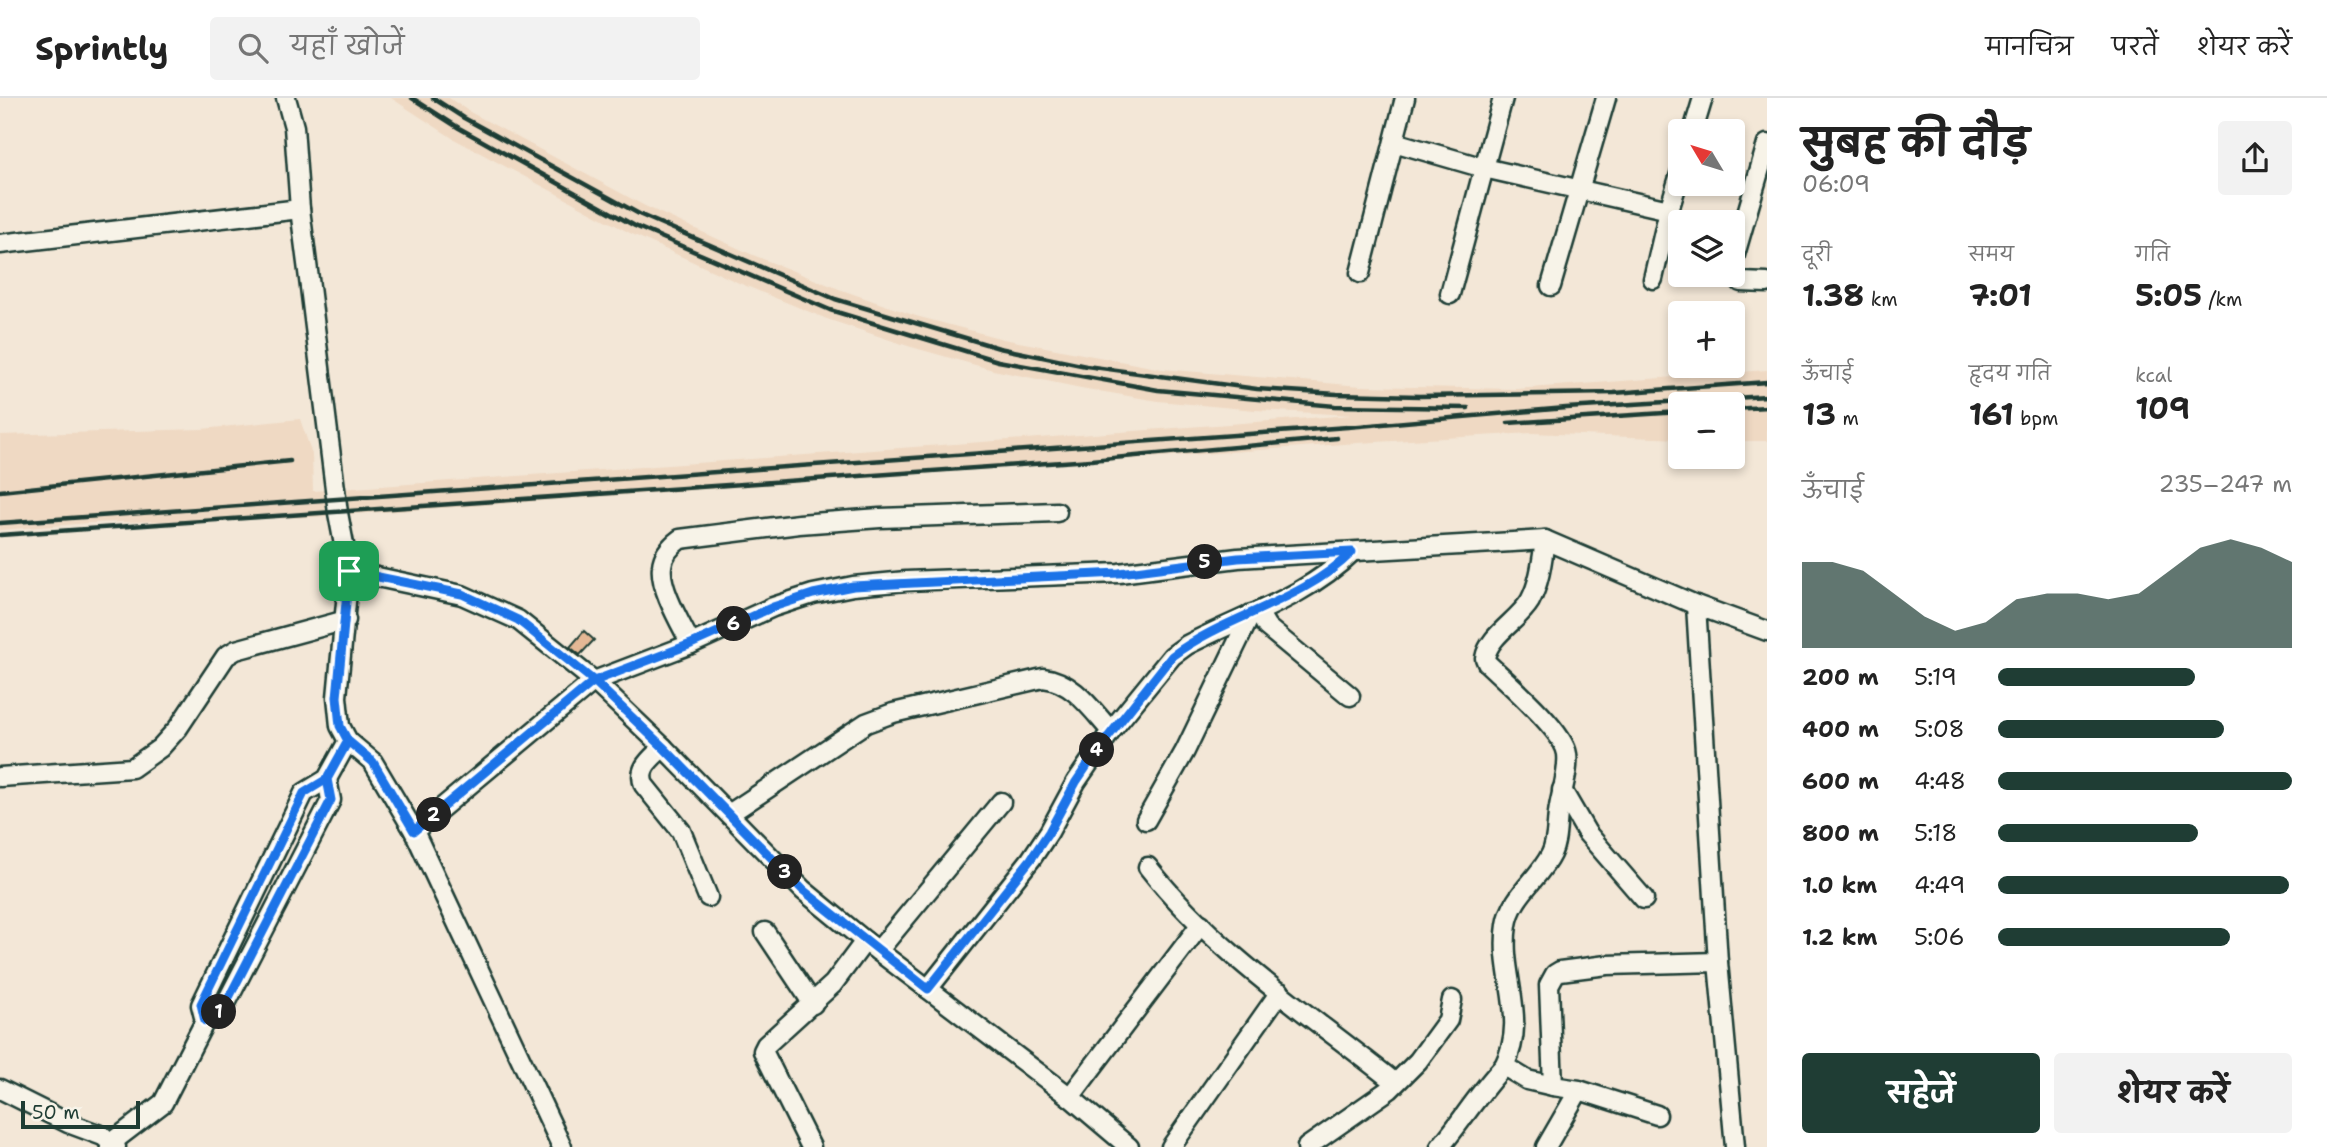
<!DOCTYPE html>
<html lang="hi">
<meta charset="utf-8">
<style>
:root{--surface:#fff;--page:#f2f2f2;--text:#222;--muted:#767676;--line:#e0e0e0;--accent:#1f3d34}
body{margin:0;font-family:"Shantell Sans","Playpen Sans Deva",sans-serif;background:var(--page);color:var(--text);height:100vh;display:flex;flex-direction:column;font-size:26px;white-space:nowrap}
*{box-sizing:border-box;margin:0}
p{font-size:23px;color:var(--muted)}
.icon{flex:none;width:38px;height:38px;fill:none;stroke:currentColor;stroke-width:2;stroke-linecap:round;stroke-linejoin:round}
.map{position:relative;flex:1;overflow:hidden}
.sheet{display:flex;flex-direction:column;background:var(--surface);width:560px}
.sheet>*{flex:none}
.needle{width:46px;rotate:308deg}
.buttons{position:absolute;left:1668px;top:21px;display:grid;gap:14px}
.buttons a{display:grid;place-items:center;width:77px;height:77px;border-radius:7px;background:var(--surface);box-shadow:0 4px 10px #0003;font-size:35px}
.scale{position:absolute;left:21px;bottom:18px;width:119px;box-sizing:border-box;padding-left:7px;border:4px solid #1f3d34;border-top:0;font-size:19px;line-height:24px;white-space:nowrap;color:#1f3d34;-webkit-text-stroke:5px #f7f3e8;paint-order:stroke}
.pin{position:absolute;display:grid;place-items:center;width:60px;height:60px;color:#fff;margin:-30px;border-radius:14px;box-shadow:0 4px 10px #0006}
.km{position:absolute;width:35px;height:35px;margin:-18px;border-radius:50%;background:#222;color:#fff;font-size:19px;line-height:35px;text-align:center}
.round{display:grid;place-items:center;flex:none;width:74px;height:74px;border-radius:7px;background:var(--page)}
.overview{display:flex;align-items:center;justify-content:space-between;height:119px;padding:0 35px}
h1{font-size:38px;font-weight:700;line-height:52px}
.figures{display:grid;grid-template-columns:repeat(3,1fr);gap:10px;height:119px;padding:7px 35px}
.figures div{display:grid;align-content:center}
.figures b{font-size:30px;font-weight:700}
.figures small{font-size:19px;font-weight:400}
.figures p{font-size:19px}
.chart{height:196px;padding:14px 35px}
.chart p{display:flex;justify-content:space-between}
.chart svg{width:100%;height:126px;margin-top:7px;fill:var(--accent);opacity:.7}
.primary-button{display:flex;gap:14px;margin-top:auto;padding:14px 35px}
.primary-button a{flex:1;height:80px;border-radius:7px;background:var(--accent);color:#fff;font-size:28px;font-weight:700;line-height:80px;text-align:center}
.primary-button a+a{background:var(--page);color:var(--text)}
ul{padding:0 35px;list-style:none;font-size:23px}
li{display:grid;grid-template-columns:112px 84px 1fr;align-items:center;height:52px}
li i{height:18px;border-radius:9px;background:var(--accent)}
header{display:flex;align-items:center;gap:42px;box-sizing:border-box;height:98px;padding:0 35px;background:var(--surface);border-bottom:2px solid var(--line)}
header strong{font-size:33px}
nav{display:flex;gap:38px;margin-inline-start:auto;font-size:24px}
.search{width:490px;height:63px;background:var(--page);display:flex;align-items:center;gap:18px;box-sizing:border-box;padding:0 24px;border-radius:7px;color:var(--muted);font-size:26px}
main{display:flex;flex:1;min-height:0}
.map>svg:first-child{display:block}
.built{fill:#efd9c3}
.building{fill:#e5b895;stroke:#1f3d34;stroke-width:2}
.lines{fill:none;stroke-linecap:round;stroke-linejoin:round}
.minor-casing{stroke:#1f3d34;stroke-width:23}
.minor{stroke:#f7f3e8;stroke-width:18}
.rail{stroke:#1f3d34;stroke-width:4.5}
.route-casing{stroke:#fff;stroke-width:14}
.route{stroke:#1a73e8;stroke-width:9}
</style>
<header>
<strong>Sprintly</strong>
<div class="search"><svg class="icon" aria-label="search" viewBox="0 0 24 24"><circle cx="10" cy="10" r="6"/><path d="M15 15l6 6"/></svg>यहाँ खोजें</div>
<nav><a>मानचित्र</a><a>परतें</a><a>शेयर करें</a></nav>
</header>
<main>
<div class="map">
<svg width="1767" height="1049" viewBox="0 0 1767 1049">
<rect width="100%" height="100%" fill="#f3e7d7"/>
<filter id="ink" filterUnits="userSpaceOnUse"><feTurbulence type="fractalNoise" baseFrequency=".0143" numOctaves="2"/><feDisplacementMap in="SourceGraphic" scale="14" xChannelSelector="R" yChannelSelector="G"/><feConvolveMatrix kernelMatrix="1 2 1 2 8 2 1 2 1" color-interpolation-filters="sRGB"/></filter>
<g filter="url(#ink)">
<polygon class="built" points="391,0 449,0 470,14 645,108 753,157 839,191 916,218 1003,241 1162,271 1361,288 1517,291 1767,272 1767,343 1733,343 1732,306 1680,306 1680,341 1532,335 1358,345 312,419 90,425 0,432 0,337 202,331 300,321 312,356 313,393 1352,317 1255,312 1158,303 1081,290 993,272 908,248 827,221 739,185 630,135 454,41"/>
<polygon class="building" points="584,533 594,542 580,557 570,549"/>
<g class="lines">
<defs>
<g id="minor">
<polyline points="286,0 294,29 300,111 309,181 338,415 349,473 337,599 340,628 348,643 373,664 414,733 562,1049"/>
<polyline points="1693,33 1703,0"/>
<polyline points="1394,44 1484,70 1503,0"/>
<polyline points="0,146 300,111"/>
<polyline points="1732,167 1767,46"/>
<polyline points="1732,169 1734,176 1741,184 1767,185"/>
<polyline points="1360,175 1405,0"/>
<polyline points="1653,181 1669,112"/>
<polyline points="1551,188 1606,0"/>
<polyline points="1450,196 1484,70 1669,112 1680,76"/>
<polyline points="349,473 462,497 518,522 594,583 663,649 803,792 865,843 1070,999 1129,1049"/>
<polyline points="1696,507 1718,864 1735,1049"/>
<polyline points="1258,514 1267,529 1350,598"/>
<path d="M691,546C681,526 659,490 662,468C663,456 672,447 680,441L799,426L880,420L1057,414"/>
<path d="M663,649C651,661 637,670 644,687L681,733L708,799"/>
<polyline points="0,679 132,670 160,650 178,630 226,558 236,552 346,522"/>
<polyline points="1562,692 1587,735 1644,801"/>
<path d="M729,716L866,625L893,615L1043,580C1073,583 1092,612 1111,633L1172,558L1187,547C1243,518 1307,499 1352,454"/>
<polyline points="1146,722 1185,653 1251,516"/>
<polyline points="414,733 594,583 691,546 773,509 813,496 853,488 906,483 1119,475 1238,460 1545,442 1696,507 1767,533"/>
<path d="M1148,769C1214,853 1306,914 1389,980"/>
<polyline points="765,834 813,906"/>
<polyline points="878,853 1001,704"/>
<polyline points="928,891 1031,761 1049,734 1076,684 1111,633"/>
<polyline points="205,923 201,907 304,695 327,681 348,643"/>
<path d="M1504,968C1529,919 1499,877 1507,827C1511,798 1539,781 1551,756C1558,742 1556,724 1559,709C1562,692 1569,673 1567,656C1564,633 1506,583 1487,565L1485,560C1489,537 1518,523 1530,503C1540,484 1542,463 1545,442"/>
<polyline points="0,991 68,1025 103,1038 116,1049"/>
<polyline points="1579,992 1657,1017"/>
<polyline points="1070,999 1201,826"/>
<polyline points="110,1049 112,1044 163,1005 205,923 222,913 331,702 327,681"/>
<polyline points="811,1049 763,953 766,947 833,886 865,843"/>
<polyline points="1171,1049 1280,894"/>
<polyline points="1307,1049 1390,991 1418,963 1448,922 1452,902"/>
<path d="M1440,1049C1462,1023 1480,993 1504,968L1527,982L1553,988"/>
<polyline points="1546,1049 1579,992 1553,988 1549,887 1555,876 1560,873 1607,867 1718,864"/>
</g>
</defs>
<use href="#minor" class="minor-casing"/>
<use href="#minor" class="minor"/>
<g class="rail">
<polyline points="412,0 459,30 635,128 830,212 998,263 1158,292 1335,308 1468,310"/>
<polyline points="433,0 464,20 641,117 835,201 999,250 1086,268 1257,291 1337,296 1419,298 1614,295 1767,284"/>
<polyline points="1732,311 1767,309"/>
<polyline points="1508,325 1680,314"/>
<polyline points="0,393 290,363"/>
<polyline points="0,425 1348,329 1566,310 1767,298"/>
<polyline points="0,437 1091,362 1337,340"/>
</g>
</g>
</g>
<g class="lines" filter="url(#ink)">
<defs>
<path id="route" d="M349,473L337,599L340,628L348,643L327,681L331,702L222,913L205,923L201,906L304,695L327,681L348,643L373,664L414,733L594,583L663,649L803,792L928,891L1031,761L1049,734L1076,684L1097,653L1172,558C1228,516 1301,505 1352,454L1238,460L1119,475L853,488L813,496L773,509L691,546L594,583L518,522L462,496L349,473"/>
</defs>
<use href="#route" class="route-casing"/>
<use href="#route" class="route"/>
</g>
</svg>
<div class="buttons">
<a><svg class="needle" viewBox="-14 -14 28 28"><path d="M0-13l5 13h-10z" fill="#e53935"/><path d="M0 13l5-13h-10z" fill="#767676"/></svg></a>
<a><svg class="icon" aria-label="layers" viewBox="0 0 24 24"><path d="M12 4l9 5-9 5-9-5zM3 14l9 5 9-5"/></svg></a>
<a>+</a>
<a>−</a>
</div>
<div class="scale">50 m</div>
<div class="pin" style="left:349px;top:473px;background:#1e9e55"><svg class="icon" aria-label="arrive" viewBox="0 0 24 24"><path d="M6 21V4h12l-3 4 3 4H6"/></svg></div>
<b class="km" style="left:219px;top:914px">1</b>
<b class="km" style="left:434px;top:717px">2</b>
<b class="km" style="left:785px;top:774px">3</b>
<b class="km" style="left:1097px;top:652px">4</b>
<b class="km" style="left:1205px;top:464px">5</b>
<b class="km" style="left:734px;top:526px">6</b>
</div>
<section class="sheet">
<div class="overview"><div><h1>सुबह की दौड़</h1><p>06:09</p></div><a class="round"><svg class="icon" aria-label="share" viewBox="0 0 24 24"><path d="M12 15V3M7 8l5-5 5 5M5 13v7h14v-7"/></svg></a></div>
<div class="figures">
<div><p>दूरी</p><b>1.38<small> km</small></b></div>
<div><p>समय</p><b>7:01</b></div>
<div><p>गति</p><b>5:05<small> /km</small></b></div>
</div>
<div class="figures">
<div><p>ऊँचाई</p><b>13<small> m</small></b></div>
<div><p>हृदय गति</p><b>161<small> bpm</small></b></div>
<div><p>kcal</p><b>109</b></div>
</div>
<div class="chart"><p><span>ऊँचाई</span>235–247 m</p>
<svg viewBox="0 0 160 44" preserveAspectRatio="none"><path d="M0 44V14L10 14L20 17L30 25L40 33L50 38L60 35L70 27L80 25L90 25L100 27L110 25L120 17L130 9L140 6L150 9L160 14V44z"/></svg>
</div>
<ul>
<li><b>200 m</b>5:19<i style="width:67%"></i></li>
<li><b>400 m</b>5:08<i style="width:77%"></i></li>
<li><b>600 m</b>4:48<i style="width:100%"></i></li>
<li><b>800 m</b>5:18<i style="width:68%"></i></li>
<li><b>1.0 km</b>4:49<i style="width:99%"></i></li>
<li><b>1.2 km</b>5:06<i style="width:79%"></i></li>
</ul>
<div class="primary-button"><a>सहेजें</a><a>शेयर करें</a></div>
</section>
</main>
